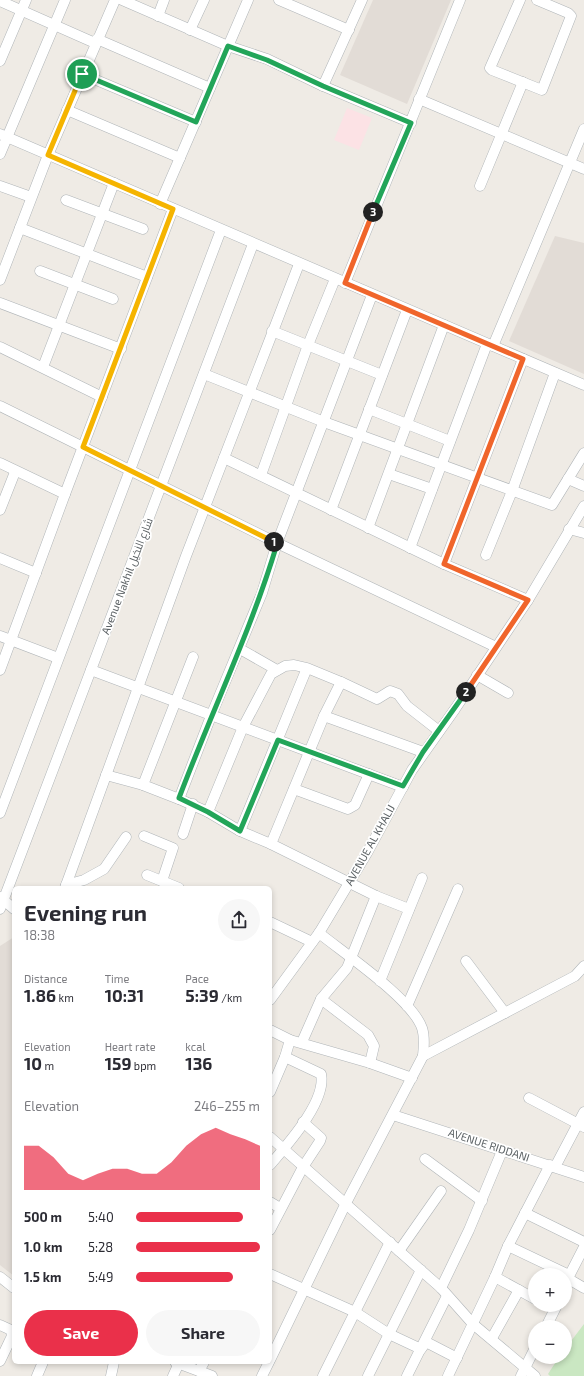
<!DOCTYPE html>
<meta charset="utf-8">
<style>
:root{--surface:#fff;--page:#f7f7f7;--text:#2b2b33;--muted:#7c7c81;--accent:#ea304a}
body{margin:0;font-family:"Exo 2",Cairo,sans-serif;background:var(--page);color:var(--text);height:100vh;display:flex;flex-direction:column;font-size:15px;white-space:nowrap}
*{box-sizing:border-box;margin:0}
p{font-size:13px;color:var(--muted)}
.icon{flex:none;width:22px;height:22px;fill:none;stroke:currentColor;stroke-width:2;stroke-linecap:round;stroke-linejoin:round}
.map{position:relative;flex:1;overflow:hidden}
.drawer{position:absolute;left:12px;top:886px;width:260px;height:478px;display:flex;flex-direction:column;background:var(--surface);border-radius:6px;box-shadow:0 2px 6px #0003}
.drawer>*{flex:none}
.tools{position:absolute;left:528px;top:1268px;display:grid;gap:8px}
.tools a{display:grid;place-items:center;width:44px;height:44px;border-radius:50%;background:var(--surface);box-shadow:0 2px 6px #0003;font-size:20px}
.pin{position:absolute;display:grid;place-items:center;width:34px;height:34px;color:#fff;margin:-17px;border:2px solid #fff;border-radius:50%;box-shadow:0 1px 4px #0007}
.km{position:absolute;width:20px;height:20px;margin:-10px;border-radius:50%;background:#222;color:#fff;font-size:11px;line-height:20px;text-align:center}
.round{display:grid;place-items:center;flex:none;width:42px;height:42px;border-radius:21px;background:var(--page)}
.headline{display:flex;align-items:center;justify-content:space-between;height:68px;padding:0 12px}
h1{font-size:22px;font-weight:700;line-height:30px}
.stats{display:grid;grid-template-columns:repeat(3,1fr);gap:6px;height:68px;padding:4px 12px}
.stats div{display:grid;align-content:center}
.stats b{font-size:17px;font-weight:700}
.stats small{font-size:11px;font-weight:400}
.stats p{font-size:11px}
.chart{height:112px;padding:8px 12px}
.chart p{display:flex;justify-content:space-between}
.chart svg{width:100%;height:72px;margin-top:4px;fill:var(--accent);opacity:.7}
.action{display:flex;gap:8px;margin-top:auto;padding:8px 12px}
.action a{flex:1;height:46px;border-radius:24px;background:var(--accent);color:#fff;font-size:16px;font-weight:700;line-height:46px;text-align:center}
.action a+a{background:var(--page);color:var(--text)}
ul{padding:0 12px;list-style:none;font-size:13px}
li{display:grid;grid-template-columns:64px 48px 1fr;align-items:center;height:30px}
li i{height:10px;border-radius:5px;background:var(--accent)}
.map>svg:first-child{display:block}
.education{fill:#e2dcd6}
.medical{fill:#fce2e5}
.green{fill:#cae7c2}
.lines{fill:none;stroke-linecap:round;stroke-linejoin:round}
.minor-casing{stroke:#b0b5b8;stroke-width:11}
.minor{stroke:#fff;stroke-width:10}
.split-1-casing{stroke:#fff;stroke-width:8}
.split-2-casing{stroke:#fff;stroke-width:8}
.split-3-casing{stroke:#fff;stroke-width:8}
.split-4-casing{stroke:#fff;stroke-width:8}
.split-1{stroke:#f5b400;stroke-width:5}
.split-2{stroke:#22a559;stroke-width:5}
.split-3{stroke:#f0652b;stroke-width:5}
.split-4{stroke:#22a559;stroke-width:5}
.labels{text-anchor:middle;stroke-width:3.5;stroke-linejoin:round;paint-order:stroke}
.street-label{font-size:11px;fill:#5d6366;stroke:#fff}
</style>
<div class="map">
<svg width="584" height="1376" viewBox="0 0 584 1376">
<rect width="100%" height="100%" fill="#efebe5"/>
<g class="education">
<polygon points="373,0 451,0 407,104 340,75"/>
<polygon points="555,236 584,243 584,374 509,341"/>
<polygon points="14,937 14,1276 0,1265 0,946"/>
</g>
<polygon class="medical" points="347,108 372,118 359,150 334,140"/>
<polygon class="green" points="584,1324 584,1376 550,1376 548,1374 559,1357 565,1357 565,1349"/>
<g class="lines">
<defs>
<g id="minor">
<polyline points="122,0 228,46 267,59 323,86 411,123"/>
<polyline points="279,0 349,30"/>
<polyline points="520,0 490,68 492,70 542,90 571,16 568,13 537,0"/>
<polyline points="0,1 95,43"/>
<polyline points="158,16 164,0"/>
<polyline points="190,30 204,0"/>
<polyline points="97,39 210,88"/>
<polyline points="0,61 26,0"/>
<polyline points="82,74 196,122"/>
<polyline points="323,86 362,0"/>
<polyline points="419,99 584,169"/>
<polyline points="67,110 180,158"/>
<polyline points="0,134 584,385"/>
<polyline points="0,154 65,0"/>
<polyline points="0,186 31,197"/>
<polyline points="480,186 523,82"/>
<polyline points="66,200 143,229"/>
<polyline points="160,204 248,0"/>
<polyline points="20,228 147,277"/>
<polyline points="40,271 113,299"/>
<polyline points="0,280 48,155 115,0"/>
<polyline points="345,283 460,0"/>
<polyline points="0,303 121,349"/>
<polyline points="272,331 382,375"/>
<polyline points="493,346 584,129"/>
<polyline points="0,347 102,397"/>
<polyline points="43,367 114,183"/>
<polyline points="204,374 324,422 552,505 584,453"/>
<polyline points="0,406 277,543 496,647"/>
<polyline points="369,409 450,441"/>
<polyline points="224,458 444,564 528,600"/>
<polyline points="0,463 65,494 0,670"/>
<polyline points="389,474 432,489"/>
<polyline points="261,475 308,345 335,279"/>
<polyline points="568,479 584,486"/>
<polyline points="65,494 173,209"/>
<polyline points="0,510 15,472"/>
<polyline points="331,510 407,310"/>
<polyline points="368,528 444,325"/>
<polyline points="569,529 584,533"/>
<polyline points="410,548 487,344"/>
<polyline points="486,555 512,491 555,373"/>
<polyline points="0,558 36,573"/>
<polyline points="444,564 523,359"/>
<polyline points="0,636 58,658"/>
<polyline points="240,649 277,670"/>
<polyline points="193,657 143,785 179,799 211,716 262,593 277,543 372,295"/>
<polyline points="307,668 294,665 285,666 271,674 243,727 208,812 240,831 307,668 341,682"/>
<polyline points="91,670 403,787"/>
<polyline points="477,675 508,693"/>
<polyline points="324,716 423,752"/>
<polyline points="106,775 143,785"/>
<polyline points="294,789 348,809 355,805 369,774"/>
<polyline points="179,799 208,812"/>
<polyline points="0,813 221,230"/>
<polyline points="240,831 271,844"/>
<polyline points="183,834 193,804"/>
<polyline points="144,836 173,848 162,881"/>
<polyline points="147,875 179,888"/>
<polyline points="66,885 84,880 104,869 126,837"/>
<polyline points="65,888 186,556 299,264"/>
<polyline points="0,897 14,909"/>
<polyline points="0,909 253,244"/>
<polyline points="409,909 376,896 271,844 324,716 341,682 377,699 390,691 398,694 407,706 439,731"/>
<polyline points="270,922 312,942"/>
<polyline points="466,961 505,1013"/>
<polyline points="380,981 422,878"/>
<polyline points="321,999 368,1035 374,1046 370,1063"/>
<polyline points="270,1000 319,933 367,853 412,770 455,709 528,600 584,506"/>
<polyline points="407,1006 458,889"/>
<polyline points="270,1030 290,1040 370,1063 412,1078"/>
<polyline points="302,1042 321,999 347,968 376,896"/>
<polyline points="423,1056 575,976 584,966"/>
<polyline points="270,1092 285,1057"/>
<polyline points="529,1098 584,1127"/>
<polyline points="393,1115 584,1177"/>
<polyline points="270,1137 441,1288 473,1324 535,1376"/>
<polyline points="425,1159 482,1201"/>
<path d="M270,1165C287,1145 327,1101 321,1074L285,1057L290,1040"/>
<polyline points="555,1167 584,1112"/>
<polyline points="270,1202 280,1208"/>
<polyline points="525,1213 584,1242"/>
<polyline points="270,1230 303,1167 320,1141 321,1138 303,1122"/>
<polyline points="508,1246 569,1275"/>
<polyline points="399,1251 441,1191"/>
<polyline points="270,1274 355,1312 389,1334 421,1349 426,1342 457,1358"/>
<polyline points="0,1277 14,1288"/>
<polyline points="495,1277 535,1299"/>
<polyline points="567,1278 584,1288"/>
<polyline points="565,1284 584,1247"/>
<polyline points="441,1288 469,1230 502,1151"/>
<polyline points="0,1325 11,1330 12,1336 0,1361"/>
<polyline points="546,1327 557,1305"/>
<polyline points="492,1338 519,1290"/>
<path d="M270,1360L346,1203L423,1056C424,1047 425,1037 422,1028C412,999 345,954 319,933"/>
<polyline points="175,1362 212,1376"/>
<polyline points="199,1371 204,1362"/>
<polyline points="37,1376 43,1362"/>
<polyline points="111,1376 114,1362"/>
<polyline points="173,1376 179,1363"/>
<polyline points="262,1376 269,1362"/>
<polyline points="323,1376 390,1242"/>
<polyline points="368,1376 421,1270"/>
<polyline points="407,1376 447,1296"/>
<polyline points="448,1376 495,1277 508,1246 550,1165"/>
<polyline points="521,1376 535,1348"/>
</g>
</defs>
<use href="#minor" class="minor-casing"/>
<use href="#minor" class="minor"/>
</g>
<g class="lines">
<defs>
<polyline id="split-1" points="82,74 48,155 173,209 83,447 274,542"/>
<path id="split-2" d="M274,542L277,544C251,631 211,713 179,798L208,812L240,831L278,740L403,786L423,752L466,692"/>
<polyline id="split-3" points="373,212 345,283 523,359 444,564 528,600 466,692"/>
<polyline id="split-4" points="82,74 196,122 228,46 267,60 323,86 411,123 373,212"/>
</defs>
<use href="#split-1" class="split-1-casing"/>
<use href="#split-2" class="split-2-casing"/>
<use href="#split-3" class="split-3-casing"/>
<use href="#split-4" class="split-4-casing"/>
<use href="#split-1" class="split-1"/>
<use href="#split-2" class="split-2"/>
<use href="#split-3" class="split-3"/>
<use href="#split-4" class="split-4"/>
</g>
<g class="labels">
<g class="street-label">
<text transform="translate(127 576) rotate(-69)" y="4">Avenue Nakhil شارع النخيل</text>
<text transform="translate(370 845) rotate(-61)" y="4">AVENUE AL KHALIJ</text>
<text transform="translate(489 1145) rotate(18)" y="4">AVENUE RIDDANI</text>
</g>
</g>
</svg>
<div class="tools">
<a>+</a>
<a>−</a>
</div>
<div class="pin" style="left:82px;top:74px;background:#1e9e55"><svg class="icon" aria-label="arrive" viewBox="0 0 24 24"><path d="M6 21V4h12l-3 4 3 4H6"/></svg></div>
<b class="km" style="left:274px;top:542px">1</b>
<b class="km" style="left:466px;top:692px">2</b>
<b class="km" style="left:373px;top:212px">3</b>
<section class="drawer">
<div class="headline"><div><h1>Evening run</h1><p>18:38</p></div><a class="round"><svg class="icon" aria-label="share" viewBox="0 0 24 24"><path d="M12 15V3M7 8l5-5 5 5M5 13v7h14v-7"/></svg></a></div>
<div class="stats">
<div><p>Distance</p><b>1.86<small> km</small></b></div>
<div><p>Time</p><b>10:31</b></div>
<div><p>Pace</p><b>5:39<small> /km</small></b></div>
</div>
<div class="stats">
<div><p>Elevation</p><b>10<small> m</small></b></div>
<div><p>Heart rate</p><b>159<small> bpm</small></b></div>
<div><p>kcal</p><b>136</b></div>
</div>
<div class="chart"><p><span>Elevation</span>246–255 m</p>
<svg viewBox="0 0 160 44" preserveAspectRatio="none"><path d="M0 44V17L10 17L20 24L30 34L40 38L50 34L60 31L70 31L80 34L90 34L100 27L110 17L120 10L130 6L140 10L150 13L160 17V44z"/></svg>
</div>
<ul>
<li><b>500 m</b>5:40<i style="width:86%"></i></li>
<li><b>1.0 km</b>5:28<i style="width:100%"></i></li>
<li><b>1.5 km</b>5:49<i style="width:78%"></i></li>
</ul>
<div class="action"><a>Save</a><a>Share</a></div>
</section>
</div>
